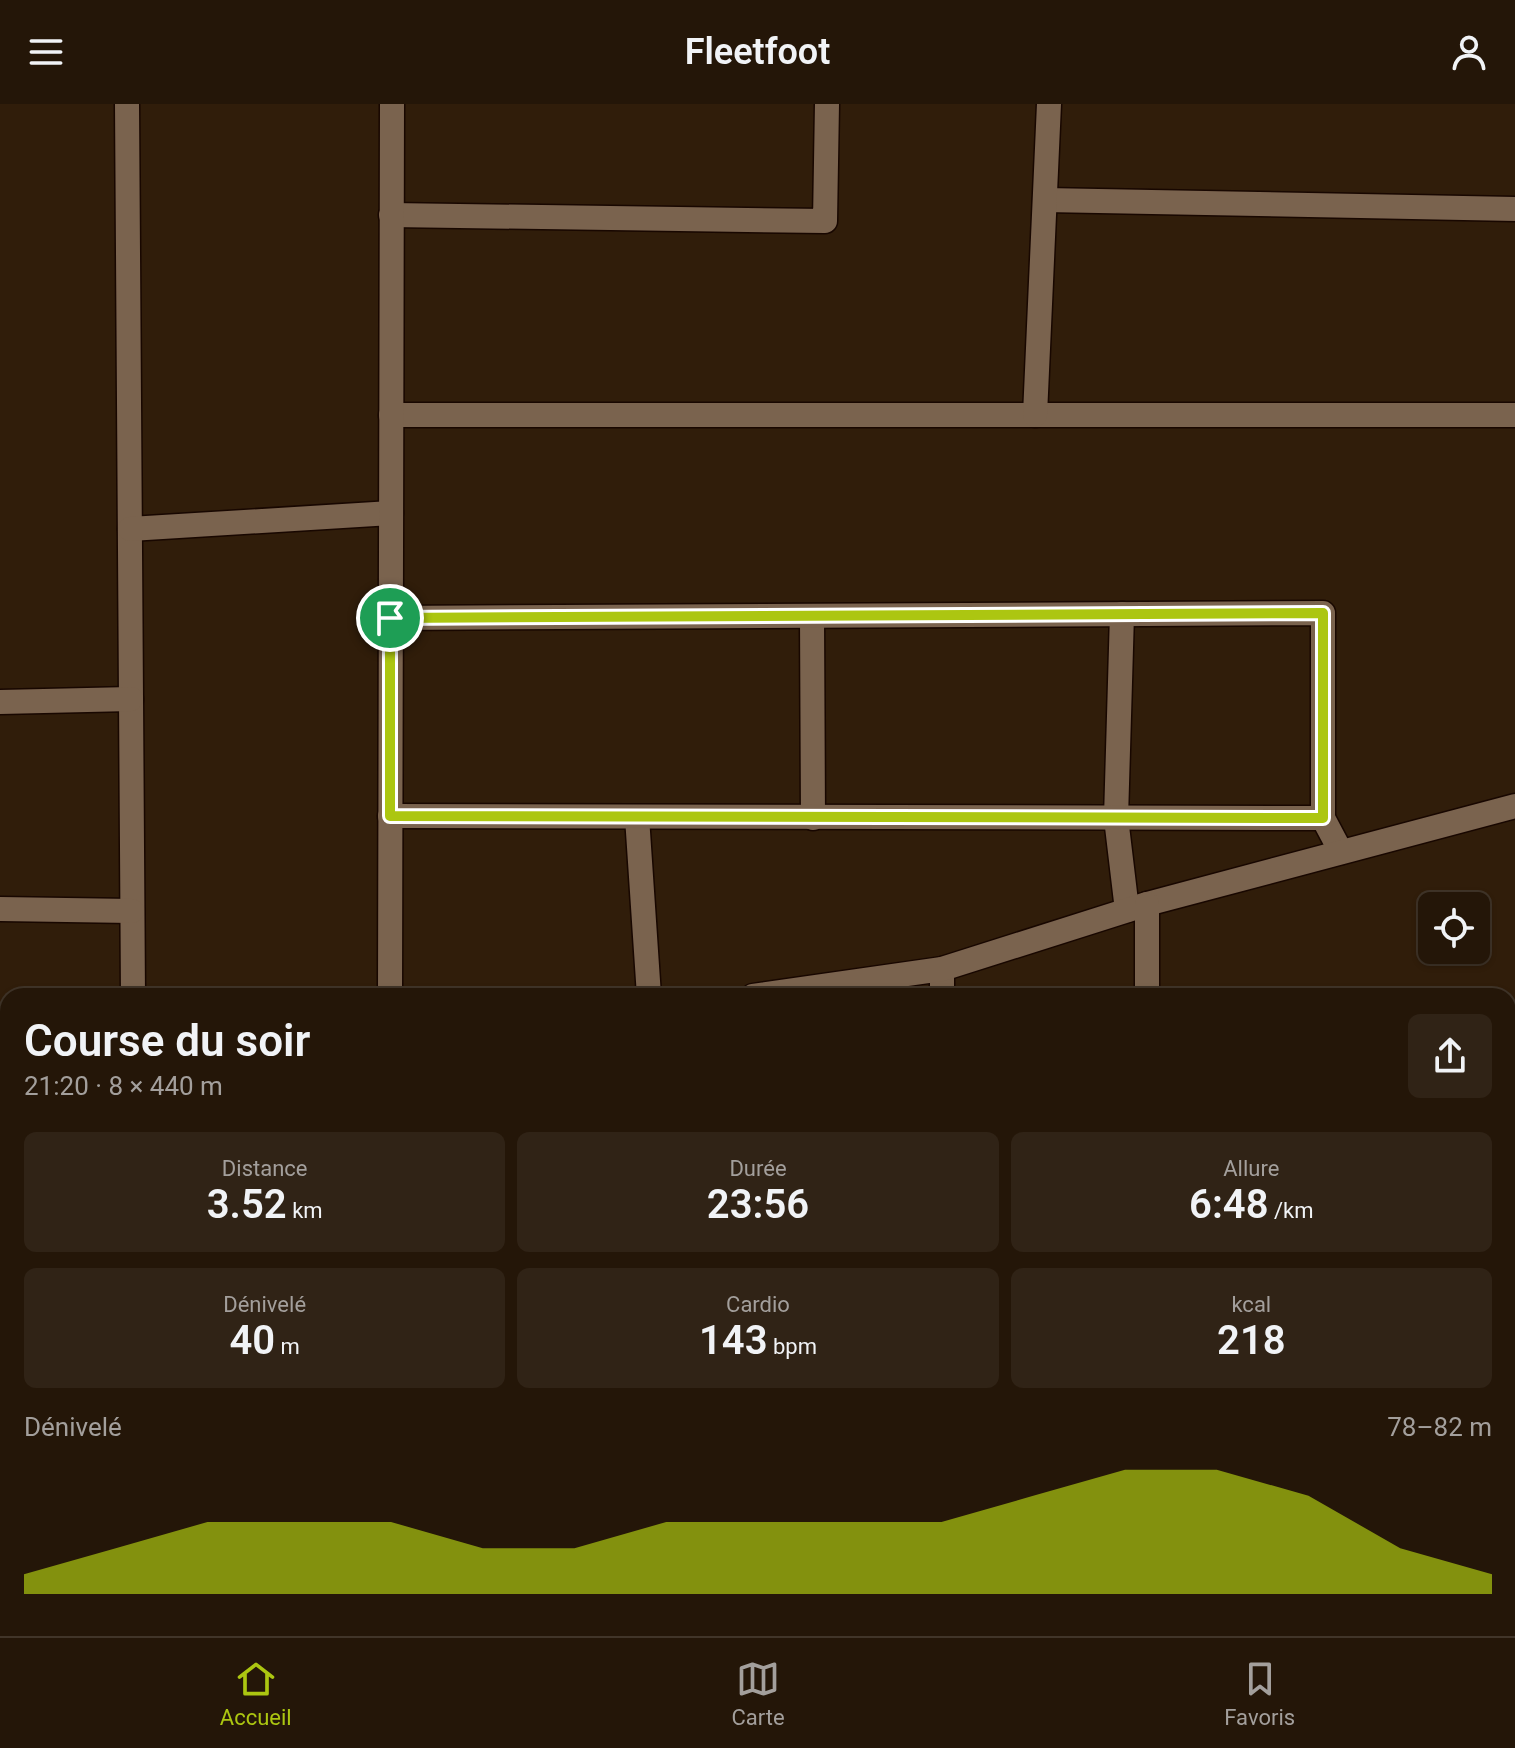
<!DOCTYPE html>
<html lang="fr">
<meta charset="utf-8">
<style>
:root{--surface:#241608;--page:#302316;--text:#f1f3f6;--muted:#a39f9c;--line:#413529;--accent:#acc611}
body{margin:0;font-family:Roboto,sans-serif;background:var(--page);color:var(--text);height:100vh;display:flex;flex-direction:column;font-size:30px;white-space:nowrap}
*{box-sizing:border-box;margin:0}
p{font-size:26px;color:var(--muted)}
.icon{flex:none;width:44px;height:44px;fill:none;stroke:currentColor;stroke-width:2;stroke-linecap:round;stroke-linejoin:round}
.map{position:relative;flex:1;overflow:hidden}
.drawer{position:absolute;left:0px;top:884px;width:1516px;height:648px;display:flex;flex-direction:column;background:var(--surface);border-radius:24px 24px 0 0;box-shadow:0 2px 6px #0004,0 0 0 2px var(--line)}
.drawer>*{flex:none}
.buttons{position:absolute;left:1418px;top:788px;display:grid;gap:16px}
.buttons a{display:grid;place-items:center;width:72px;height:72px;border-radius:12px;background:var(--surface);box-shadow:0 2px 6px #0004,0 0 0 2px var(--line);font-size:40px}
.pin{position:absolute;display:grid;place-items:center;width:68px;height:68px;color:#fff;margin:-34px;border:4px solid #fff;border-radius:50%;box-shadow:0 2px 8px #0007}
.round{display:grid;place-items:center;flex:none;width:84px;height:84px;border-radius:12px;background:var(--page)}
.headline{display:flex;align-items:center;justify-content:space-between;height:136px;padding:0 24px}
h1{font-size:44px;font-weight:600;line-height:60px}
.metrics{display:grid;grid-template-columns:repeat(3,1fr);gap:12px;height:136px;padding:8px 24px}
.metrics div{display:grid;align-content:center;border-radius:12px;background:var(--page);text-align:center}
.metrics b{font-size:40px;font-weight:600}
.metrics small{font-size:22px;font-weight:400}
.metrics p{font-size:22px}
.chart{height:224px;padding:16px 24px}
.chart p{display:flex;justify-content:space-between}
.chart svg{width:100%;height:144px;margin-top:8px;fill:var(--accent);opacity:.7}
header{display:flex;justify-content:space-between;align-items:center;height:104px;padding:0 24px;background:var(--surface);font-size:36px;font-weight:600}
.tab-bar{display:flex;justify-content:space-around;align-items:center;height:112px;border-top:2px solid var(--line);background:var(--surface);font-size:22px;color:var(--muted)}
.tab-bar a{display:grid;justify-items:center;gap:4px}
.tab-bar .selected{color:var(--accent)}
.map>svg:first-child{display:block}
.green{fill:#404a2d}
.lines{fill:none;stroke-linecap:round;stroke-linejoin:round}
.minor-casing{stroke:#180700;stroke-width:27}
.minor{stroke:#7a634e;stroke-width:24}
.route-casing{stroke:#fff;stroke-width:16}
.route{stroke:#acc611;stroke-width:10}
</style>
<header><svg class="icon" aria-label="menu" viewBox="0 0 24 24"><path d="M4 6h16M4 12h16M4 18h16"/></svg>Fleetfoot<svg class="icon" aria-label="person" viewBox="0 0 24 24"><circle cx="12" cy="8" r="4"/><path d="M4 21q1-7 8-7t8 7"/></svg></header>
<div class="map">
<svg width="1515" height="1532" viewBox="0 0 1515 1532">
<rect width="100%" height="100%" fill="#301d0a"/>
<polygon class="green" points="0,1172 8,1180 8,1469 0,1485"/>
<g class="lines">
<defs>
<g id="minor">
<polyline points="127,0 133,892"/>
<polyline points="1045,96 1515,105"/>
<polyline points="391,111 825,117 827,0"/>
<polyline points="391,311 1515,311"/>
<polyline points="1035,311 1049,0"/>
<polyline points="130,425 391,409"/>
<polyline points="1122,510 1116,714 1127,806"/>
<polyline points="812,513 813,714"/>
<polyline points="390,514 1323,509 1323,714 1341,748"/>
<polyline points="0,598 131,595"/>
<polyline points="390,712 1323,714"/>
<polyline points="637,713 649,892"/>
<polyline points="0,805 132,807"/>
<polyline points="942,865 942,892"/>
<polyline points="390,892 392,0"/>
<polyline points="753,892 942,865 1147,800 1515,702"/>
<polyline points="1147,892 1147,800"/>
<polyline points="0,1034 8,1034"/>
<polyline points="1508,1105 1511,974"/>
<polyline points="1508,1370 1515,1370"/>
<polyline points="137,1524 137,1532"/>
<polyline points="943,1524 943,1532"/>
<polyline points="1339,1524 1339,1532"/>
<polyline points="389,1532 389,1524"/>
<polyline points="1144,1532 1144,1524"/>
<polyline points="1498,1532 1499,1524"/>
</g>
</defs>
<use href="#minor" class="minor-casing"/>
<use href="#minor" class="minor"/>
</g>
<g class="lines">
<defs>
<polygon id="route" points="1323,509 1323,714 390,712 390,514"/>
</defs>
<use href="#route" class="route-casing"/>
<use href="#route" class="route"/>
</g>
</svg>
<div class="buttons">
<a><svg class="icon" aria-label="locate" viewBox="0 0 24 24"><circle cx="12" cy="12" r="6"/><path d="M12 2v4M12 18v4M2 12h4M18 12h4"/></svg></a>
</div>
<div class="pin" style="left:390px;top:514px;background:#1e9e55"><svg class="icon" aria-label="arrive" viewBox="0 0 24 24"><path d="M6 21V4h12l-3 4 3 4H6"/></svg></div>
<section class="drawer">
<div class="headline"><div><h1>Course du soir</h1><p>21:20 · 8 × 440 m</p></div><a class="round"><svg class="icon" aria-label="share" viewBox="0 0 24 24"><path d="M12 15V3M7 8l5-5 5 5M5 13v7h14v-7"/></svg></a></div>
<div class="metrics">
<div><p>Distance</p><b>3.52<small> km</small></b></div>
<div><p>Durée</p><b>23:56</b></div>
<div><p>Allure</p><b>6:48<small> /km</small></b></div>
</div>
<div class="metrics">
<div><p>Dénivelé</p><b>40<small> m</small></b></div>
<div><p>Cardio</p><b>143<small> bpm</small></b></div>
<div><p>kcal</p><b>218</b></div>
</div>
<div class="chart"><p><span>Dénivelé</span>78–82 m</p>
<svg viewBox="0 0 160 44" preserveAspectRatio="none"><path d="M0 44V38L10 30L20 22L30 22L40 22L50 30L60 30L70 22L80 22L90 22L100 22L110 14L120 6L130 6L140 14L150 30L160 38V44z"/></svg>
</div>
</section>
</div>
<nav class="tab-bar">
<a class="selected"><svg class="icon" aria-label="home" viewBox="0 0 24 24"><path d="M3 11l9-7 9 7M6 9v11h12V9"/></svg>Accueil</a>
<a><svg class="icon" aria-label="map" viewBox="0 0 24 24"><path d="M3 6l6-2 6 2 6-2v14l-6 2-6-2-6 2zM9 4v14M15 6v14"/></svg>Carte</a>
<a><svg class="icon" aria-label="saved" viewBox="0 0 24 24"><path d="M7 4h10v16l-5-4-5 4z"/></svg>Favoris</a>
</nav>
